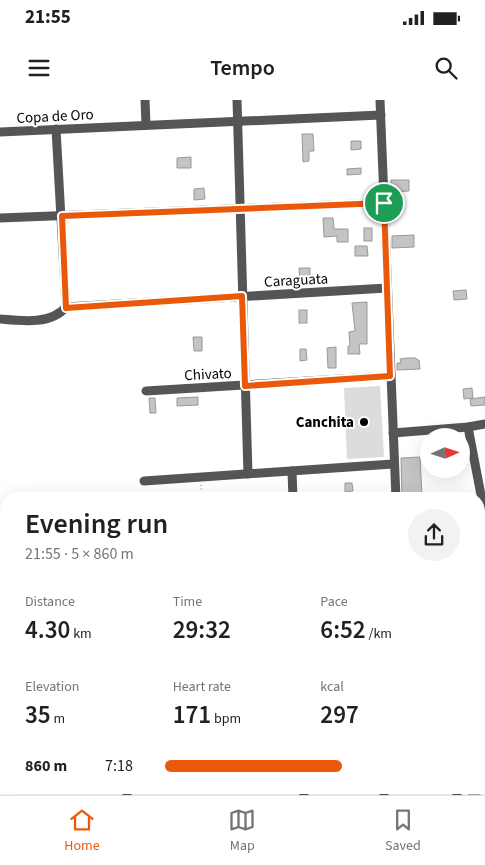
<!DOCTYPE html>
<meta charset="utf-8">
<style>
:root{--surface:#fff;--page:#f2f2f2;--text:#202124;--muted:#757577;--line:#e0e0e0;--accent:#ea580c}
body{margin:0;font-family:"Source Sans 3",sans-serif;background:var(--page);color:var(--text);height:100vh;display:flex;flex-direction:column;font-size:19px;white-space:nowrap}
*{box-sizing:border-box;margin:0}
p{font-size:16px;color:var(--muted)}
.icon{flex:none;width:28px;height:28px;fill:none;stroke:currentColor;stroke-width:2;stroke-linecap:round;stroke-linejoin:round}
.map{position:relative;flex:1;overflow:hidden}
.sheet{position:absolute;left:0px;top:392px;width:485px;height:302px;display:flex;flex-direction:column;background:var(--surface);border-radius:20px 20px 0 0;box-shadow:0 5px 20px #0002}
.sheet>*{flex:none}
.needle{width:32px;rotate:87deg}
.controls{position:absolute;left:420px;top:328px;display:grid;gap:10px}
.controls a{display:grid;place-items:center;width:50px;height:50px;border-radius:50%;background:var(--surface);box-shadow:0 5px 20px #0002;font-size:25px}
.pin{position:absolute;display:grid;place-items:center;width:42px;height:42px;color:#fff;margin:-21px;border:2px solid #fff;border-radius:50%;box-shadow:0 1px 5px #0007}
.round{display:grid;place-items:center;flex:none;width:52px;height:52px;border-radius:26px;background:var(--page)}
.overview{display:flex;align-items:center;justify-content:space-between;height:85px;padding:0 25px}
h1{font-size:28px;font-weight:600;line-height:38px}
.figures{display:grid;grid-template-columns:repeat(3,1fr);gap:8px;height:85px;padding:5px 25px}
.figures div{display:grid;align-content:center}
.figures b{font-size:25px;font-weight:600}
.figures small{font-size:14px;font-weight:400}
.figures p{font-size:14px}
ul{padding:0 25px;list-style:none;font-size:16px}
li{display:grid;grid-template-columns:80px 60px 1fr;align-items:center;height:38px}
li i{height:12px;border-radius:6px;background:var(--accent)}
.status{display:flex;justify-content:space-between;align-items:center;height:35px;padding:0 25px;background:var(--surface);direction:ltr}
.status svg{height:14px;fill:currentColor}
header{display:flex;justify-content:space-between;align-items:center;height:65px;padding:0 25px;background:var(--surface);font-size:22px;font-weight:600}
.tabs{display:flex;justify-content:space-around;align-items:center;height:70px;border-top:1px solid var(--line);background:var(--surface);font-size:14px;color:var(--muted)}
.tabs a{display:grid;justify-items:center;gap:2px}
.tabs .on{color:var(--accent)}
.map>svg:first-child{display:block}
.green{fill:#dcdcdc}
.building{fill:#c4c4c4;stroke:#999}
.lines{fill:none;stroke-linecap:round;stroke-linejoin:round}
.path{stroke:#777;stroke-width:1;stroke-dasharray:1 2.5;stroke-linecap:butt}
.minor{stroke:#555;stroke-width:9}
.route-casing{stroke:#fff;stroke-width:10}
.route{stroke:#ea580c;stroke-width:6}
.poi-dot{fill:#000;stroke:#fff;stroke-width:2}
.labels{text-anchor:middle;stroke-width:4;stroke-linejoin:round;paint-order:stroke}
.street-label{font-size:15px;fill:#000;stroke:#fff}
.poi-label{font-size:15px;font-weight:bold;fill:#000;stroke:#fff;text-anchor:end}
</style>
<div class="status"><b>21:55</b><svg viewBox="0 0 49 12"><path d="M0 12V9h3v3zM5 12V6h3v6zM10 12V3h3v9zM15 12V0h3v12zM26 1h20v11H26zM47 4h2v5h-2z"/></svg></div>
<header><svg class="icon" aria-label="menu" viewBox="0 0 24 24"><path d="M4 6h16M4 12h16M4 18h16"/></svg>Tempo<svg class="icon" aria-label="search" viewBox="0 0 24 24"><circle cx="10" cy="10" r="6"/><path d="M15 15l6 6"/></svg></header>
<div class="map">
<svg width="485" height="695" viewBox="0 0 485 695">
<rect width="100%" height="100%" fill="#fff"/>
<polygon class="green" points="380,286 384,357 347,359 344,288"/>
<g class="building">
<polygon points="302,34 313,34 314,51 309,51 309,61 303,62"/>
<polygon points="351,41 361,41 361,49 351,50"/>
<polygon points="191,57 191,68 177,68 177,58"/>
<polygon points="361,68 361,74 347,75 347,69"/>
<polygon points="391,80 409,80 409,91 392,92"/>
<polygon points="204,88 205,99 194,100 194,89"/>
<polygon points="323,118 333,118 334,129 348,129 348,142 337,142 337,136 324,137"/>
<rect x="364" y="128" width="8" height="13"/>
<polygon points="414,135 414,147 392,148 392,136"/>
<polygon points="355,146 367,146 368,156 355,156"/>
<polygon points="299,168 310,168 310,180 300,180"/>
<polygon points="466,190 467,199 454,200 453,191"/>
<polygon points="367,202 367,244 359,244 360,254 348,254 348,246 350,246 349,232 355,231 352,203"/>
<rect x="299" y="210" width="8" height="13"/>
<polygon points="193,237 202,237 202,251 194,251"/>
<polygon points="336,247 336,268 328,268 327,248"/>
<polygon points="300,249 306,249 307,260 300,261"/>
<polygon points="407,258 416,258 417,260 419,260 420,269 397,270 397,263 401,263 400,259"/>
<polygon points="472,288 473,298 464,299 463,289"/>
<polygon points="198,297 198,305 177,306 177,298"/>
<polygon points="485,297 485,305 471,306 470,299"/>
<polygon points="149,298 155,298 156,313 150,313"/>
<polygon points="420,357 422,396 402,398 401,358"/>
<polygon points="345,383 352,383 353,391 345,392"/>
<polygon points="479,536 484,536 485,544 479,544"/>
<polygon points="468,689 479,689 480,695 469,695"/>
</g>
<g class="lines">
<g class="path">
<polyline points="201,385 202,399"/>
<polyline points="210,689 210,695"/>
</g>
<g class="minor">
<polyline points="145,0 146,25"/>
<polyline points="237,0 248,374"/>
<polyline points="380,0 396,399"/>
<polyline points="56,29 66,207"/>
<polyline points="0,32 381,15"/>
<polyline points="0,118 384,103"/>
<path d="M0,219C21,221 51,225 66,207L387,188"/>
<polyline points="146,291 390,276"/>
<polyline points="468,327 485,416"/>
<polyline points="393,333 468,327 485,324"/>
<polyline points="292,371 293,399"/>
<polyline points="144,381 393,364"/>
<polyline points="303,689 304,695"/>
<polyline points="384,689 384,695"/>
<polyline points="456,689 457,695"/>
<polyline points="127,695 128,689"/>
</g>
</g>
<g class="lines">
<defs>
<polygon id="route" points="384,103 390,276 245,286 242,196 66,208 62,116"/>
</defs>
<use href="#route" class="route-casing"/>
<use href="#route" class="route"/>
</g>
<circle class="poi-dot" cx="364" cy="322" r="5"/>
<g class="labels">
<g class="street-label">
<text transform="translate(55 16) rotate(-3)" y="5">Copa de Oro</text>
<text transform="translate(296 180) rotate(-3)" y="5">Caraguata</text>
<text transform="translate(208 274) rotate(-3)" y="5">Chivato</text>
</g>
<g class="poi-label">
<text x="354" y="327">Canchita</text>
</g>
</g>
</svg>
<div class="controls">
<a><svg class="needle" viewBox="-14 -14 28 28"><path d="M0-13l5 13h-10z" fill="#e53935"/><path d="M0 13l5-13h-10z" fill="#757577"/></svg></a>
</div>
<div class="pin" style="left:384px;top:103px;background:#1e9e55"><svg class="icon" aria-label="arrive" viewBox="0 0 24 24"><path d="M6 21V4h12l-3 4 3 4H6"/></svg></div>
<section class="sheet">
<div class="overview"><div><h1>Evening run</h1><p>21:55 · 5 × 860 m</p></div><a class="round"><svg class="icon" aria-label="share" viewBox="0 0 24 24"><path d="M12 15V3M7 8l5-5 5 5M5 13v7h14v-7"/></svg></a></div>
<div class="figures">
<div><p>Distance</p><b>4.30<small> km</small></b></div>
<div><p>Time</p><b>29:32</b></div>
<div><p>Pace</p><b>6:52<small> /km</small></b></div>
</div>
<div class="figures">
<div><p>Elevation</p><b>35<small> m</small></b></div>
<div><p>Heart rate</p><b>171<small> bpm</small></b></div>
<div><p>kcal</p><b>297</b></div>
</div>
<ul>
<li><b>860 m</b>7:18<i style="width:60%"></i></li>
</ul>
</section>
</div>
<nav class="tabs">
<a class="on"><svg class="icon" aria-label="home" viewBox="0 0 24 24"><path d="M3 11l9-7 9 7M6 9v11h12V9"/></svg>Home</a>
<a><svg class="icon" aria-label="map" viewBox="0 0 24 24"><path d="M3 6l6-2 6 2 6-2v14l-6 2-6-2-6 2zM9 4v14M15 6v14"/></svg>Map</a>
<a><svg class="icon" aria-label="saved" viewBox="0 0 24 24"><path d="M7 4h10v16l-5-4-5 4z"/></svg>Saved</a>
</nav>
